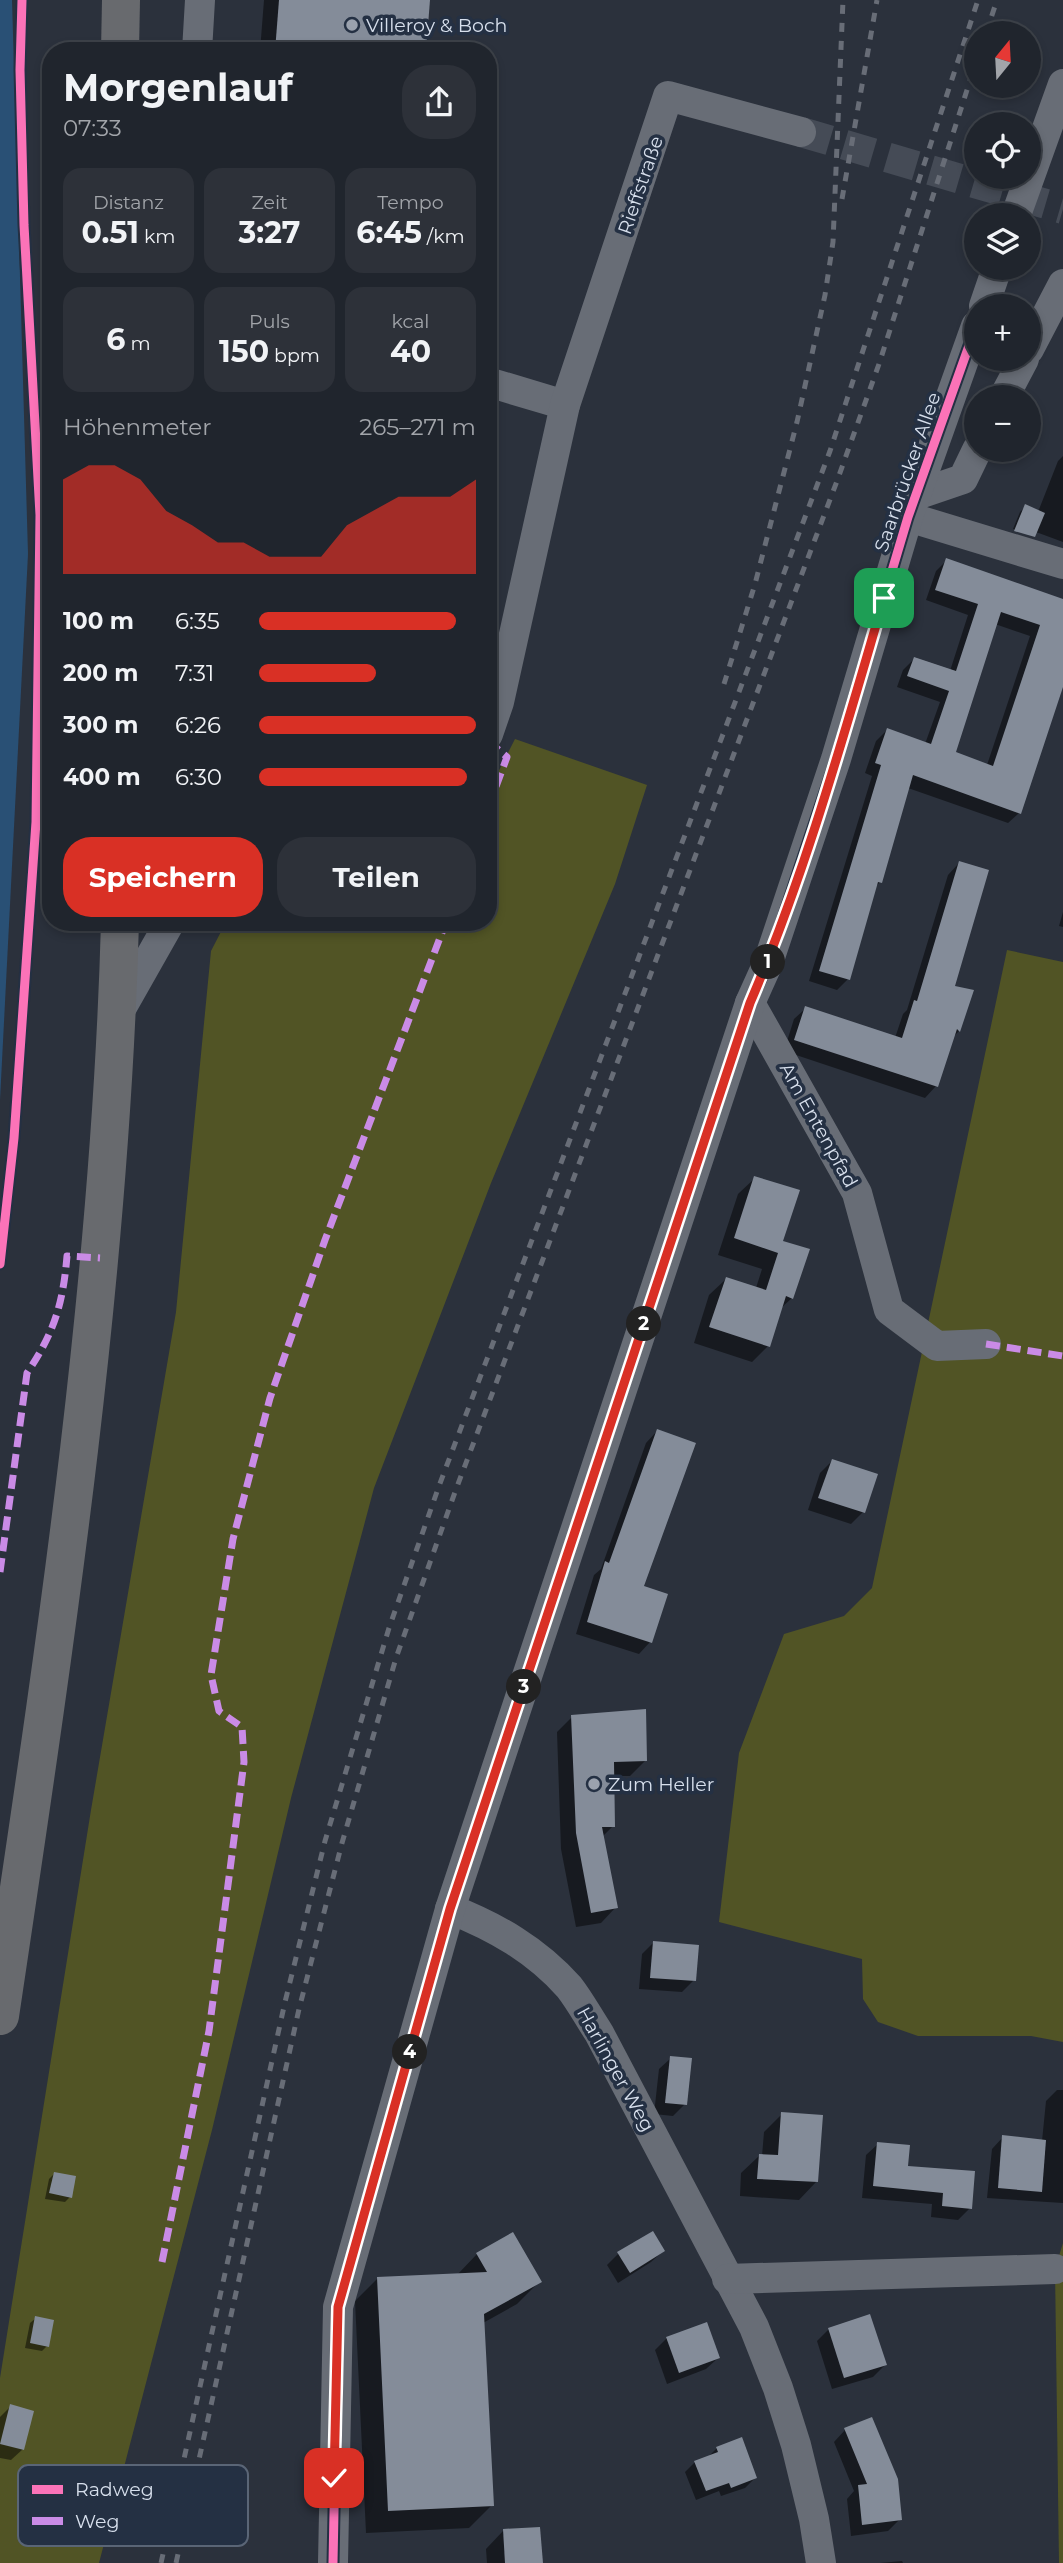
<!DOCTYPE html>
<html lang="de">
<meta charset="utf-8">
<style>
:root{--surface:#20252d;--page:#2d3139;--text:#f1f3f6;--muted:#a2a5aa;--line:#3d4249;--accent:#d93025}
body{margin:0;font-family:Montserrat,sans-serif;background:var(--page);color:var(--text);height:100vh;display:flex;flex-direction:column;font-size:26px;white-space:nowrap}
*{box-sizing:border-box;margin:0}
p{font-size:23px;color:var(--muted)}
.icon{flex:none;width:38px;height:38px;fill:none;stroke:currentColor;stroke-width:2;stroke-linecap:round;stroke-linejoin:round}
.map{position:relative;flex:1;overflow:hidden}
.drawer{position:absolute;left:42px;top:42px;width:455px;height:889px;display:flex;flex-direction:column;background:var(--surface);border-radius:28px;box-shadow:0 4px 10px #0003,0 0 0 2px var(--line)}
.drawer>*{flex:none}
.needle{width:46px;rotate:18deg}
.buttons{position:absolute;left:964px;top:21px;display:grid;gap:14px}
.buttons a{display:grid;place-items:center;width:77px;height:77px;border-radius:50%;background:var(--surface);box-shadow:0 4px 10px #0003,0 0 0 2px var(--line);font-size:35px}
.pin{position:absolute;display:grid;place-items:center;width:60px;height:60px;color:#fff;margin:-30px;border-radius:14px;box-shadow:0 4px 10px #0006}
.km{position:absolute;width:35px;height:35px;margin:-18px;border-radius:50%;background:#222;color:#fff;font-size:19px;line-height:35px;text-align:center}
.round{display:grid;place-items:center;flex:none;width:74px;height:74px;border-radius:28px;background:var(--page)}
.overview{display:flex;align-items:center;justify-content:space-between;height:119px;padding:0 21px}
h1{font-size:38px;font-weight:700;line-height:52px}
.metrics{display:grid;grid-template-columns:repeat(3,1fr);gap:10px;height:119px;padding:7px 21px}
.metrics div{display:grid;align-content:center;border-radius:18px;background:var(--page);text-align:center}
.metrics b{font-size:30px;font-weight:700}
.metrics small{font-size:19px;font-weight:400}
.metrics p{font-size:19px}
.chart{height:196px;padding:14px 21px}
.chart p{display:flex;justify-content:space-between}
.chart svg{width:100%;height:126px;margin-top:7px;fill:var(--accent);opacity:.7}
.action{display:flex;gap:14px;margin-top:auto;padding:14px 21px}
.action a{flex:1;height:80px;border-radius:28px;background:var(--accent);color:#fff;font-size:28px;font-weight:700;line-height:80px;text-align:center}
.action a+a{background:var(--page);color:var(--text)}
ul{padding:0 21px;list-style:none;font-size:23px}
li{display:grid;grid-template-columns:112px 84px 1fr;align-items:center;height:52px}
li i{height:18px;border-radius:9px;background:var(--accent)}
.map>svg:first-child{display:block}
.green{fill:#515425}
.water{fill:#295075}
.shadow{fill:#0007;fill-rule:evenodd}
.building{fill:#848c99;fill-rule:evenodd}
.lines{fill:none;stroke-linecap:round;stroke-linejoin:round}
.minor-tunnel{stroke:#454b56;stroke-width:30;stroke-dasharray:30 15;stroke-linecap:butt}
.minor{stroke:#686d76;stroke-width:30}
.major{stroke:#686a6e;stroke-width:38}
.rail{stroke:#686d77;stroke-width:5;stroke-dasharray:9 9;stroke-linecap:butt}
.quiet{stroke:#ca8be6;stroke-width:7;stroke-dasharray:14 7;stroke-linecap:butt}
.cycleway-casing{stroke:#243043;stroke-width:13}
.cycleway{stroke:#fb73b8;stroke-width:9}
.route-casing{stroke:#fff;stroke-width:14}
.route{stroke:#d93025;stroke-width:9}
.poi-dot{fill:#9ba2ae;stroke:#243043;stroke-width:2.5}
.labels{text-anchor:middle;stroke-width:7;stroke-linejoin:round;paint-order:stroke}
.poi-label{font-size:19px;fill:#d7dfec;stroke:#243043;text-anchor:start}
.street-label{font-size:19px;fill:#d7dfec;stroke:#243043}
.key{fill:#243043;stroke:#5a6576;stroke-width:2}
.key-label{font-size:19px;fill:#d7dfec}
</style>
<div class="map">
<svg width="1063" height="2563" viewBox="0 0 1063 2563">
<rect width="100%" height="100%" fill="#2b313c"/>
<g class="green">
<polygon points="515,739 647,785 615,884 491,1183 374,1488 291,1798 212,2130 99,2563 0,2563 0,2378 91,1810 176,1312 211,951 226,922 488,922 488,792"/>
<polygon points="1007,950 1063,962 1063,2042 1031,2036 918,2036 878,2022 863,1999 862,1959 719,1922 739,1753 784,1634 844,1616 872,1588"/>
<polygon points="1063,2243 1063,2563 1059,2563 1055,2269"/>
</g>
<polygon class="water" points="0,0 12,0 28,554 0,1100"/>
<g class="shadow">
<polygon points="264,0 428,0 424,51 260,51"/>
<polygon points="1063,456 1063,542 1036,532 1034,535 1013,529 1020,512 1025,507 1038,512 1058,461"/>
<path d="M947,560L1063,600V681L1019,813L1008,823L908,788L880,882L875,887L848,979L837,990L809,981L872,776L865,773L876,741L887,730L925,744L940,702L897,687L903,670L914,659L950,671L968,615L926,600L936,571ZM995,624L1030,636L987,765L953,753Z"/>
<polygon points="959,863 953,987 972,991 959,1031 952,1038 936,1086 925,1098 784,1051 794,1019 806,1008 895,1038 903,1014 907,1010 948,875"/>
<polygon points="1063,912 1063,927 1059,926"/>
<polygon points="755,1178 781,1242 792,1298 780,1309 768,1346 752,1362 694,1343 709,1295 726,1279 756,1288 762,1269 718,1255 738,1194"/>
<polygon points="657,1431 642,1587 650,1642 639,1654 576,1634 594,1575 601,1569 646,1443"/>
<polygon points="832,1461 863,1512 851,1524 808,1510 820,1473"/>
<polygon points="572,1717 646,1760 630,1776 612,1776 613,1826 602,1837 616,1907 601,1923 576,1927 561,1849 557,1732"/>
<polygon points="654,1942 694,1980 682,1992 639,1989 642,1954"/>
<polygon points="671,2058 685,2104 673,2116 654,2114 659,2069"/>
<polygon points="1057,2090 1063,2090 1063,2203 987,2198 992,2149 1003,2137 1042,2141 1046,2101"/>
<polygon points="782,2114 816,2182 799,2200 740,2196 741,2173 759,2156 762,2156 764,2132"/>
<polygon points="878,2144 906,2167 970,2208 958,2220 931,2217 932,2204 862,2198 866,2155"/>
<polygon points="54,2174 70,2197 65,2202 45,2199 49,2179"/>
<polygon points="663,2251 651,2262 618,2283 607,2265 618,2254"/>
<polygon points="477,2254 539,2282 517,2304 483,2323 492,2505 469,2528 366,2533 355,2301 377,2279 457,2275"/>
<polygon points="36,2318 47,2346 42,2351 25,2348 30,2323"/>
<polygon points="829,2329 885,2365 873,2377 832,2389 817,2341"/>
<polygon points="667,2338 718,2358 706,2369 667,2384 655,2350"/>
<polygon points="11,2406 23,2449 11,2460 0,2458 0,2417"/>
<polygon points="845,2430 900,2519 888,2531 851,2536 847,2499 854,2491 834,2442"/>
<polygon points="717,2448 755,2478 745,2488 721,2496 719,2491 696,2500 685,2472 695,2462 707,2458"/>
<polygon points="503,2531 541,2563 487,2563 486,2549"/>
<polygon points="902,2561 903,2563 880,2563"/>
</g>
<g class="building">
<polygon points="279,0 430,0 426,51 275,51"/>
<polygon points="1025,504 1045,513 1035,537 1014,531"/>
<path d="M946,558L1063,599V687L1021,814L913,775L882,883L878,882L850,980L819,971L881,765L875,763L887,728L931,744L949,691L907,676L914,657L956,671L978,604L935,590ZM1001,612L1040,625L993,766L956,752Z"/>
<polygon points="959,861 989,870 955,986 974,990 960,1032 957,1029 938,1087 794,1040 805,1006 902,1038 914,1000 917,1001"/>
<polygon points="754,1176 800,1190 783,1241 810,1249 793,1299 786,1296 770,1347 709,1327 726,1277 766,1290 778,1253 734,1238"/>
<polygon points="657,1429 696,1443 644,1586 668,1594 652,1643 587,1622 605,1561 609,1563"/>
<polygon points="832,1459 878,1474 865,1513 818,1498"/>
<polygon points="646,1709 647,1761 614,1762 615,1827 602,1827 618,1908 591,1913 576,1833 571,1715"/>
<polygon points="653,1941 699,1945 696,1981 650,1978"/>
<polygon points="670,2056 692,2058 687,2105 665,2103"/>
<polygon points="781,2112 823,2115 818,2182 757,2179 759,2154 778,2155"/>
<polygon points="1002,2135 1046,2140 1042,2192 998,2188"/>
<polygon points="877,2142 910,2145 908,2166 975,2171 972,2209 942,2206 943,2193 873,2186"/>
<polygon points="54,2172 76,2176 72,2198 49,2193"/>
<polygon points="653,2231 665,2251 630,2273 617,2252"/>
<polygon points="513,2232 542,2282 484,2314 494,2506 388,2511 377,2277 487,2272 476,2253"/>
<polygon points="870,2314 887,2365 844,2378 828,2328"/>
<polygon points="35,2316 54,2320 49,2347 30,2343"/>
<polygon points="707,2322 720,2358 679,2373 666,2337"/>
<polygon points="10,2404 34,2411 24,2450 0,2444"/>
<polygon points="872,2417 898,2479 902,2520 862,2525 858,2485 867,2484 844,2428"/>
<polygon points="742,2437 757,2478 731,2488 729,2483 706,2491 694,2461 718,2452 716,2447"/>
<polygon points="540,2527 543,2563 505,2563 503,2529"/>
</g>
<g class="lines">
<polyline class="minor-tunnel" points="801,132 1063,209"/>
<g class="minor">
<polyline points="197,51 200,0"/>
<polyline points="1016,215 1063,84"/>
<polyline points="984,306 997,268"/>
<polyline points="1029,349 1063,284"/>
<polyline points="488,382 565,405"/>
<polyline points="1004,397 1024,359"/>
<polyline points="916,495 963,479 977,450"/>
<polyline points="908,517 1063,564"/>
<polyline points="488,734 499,702 565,405 668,96 801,132"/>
<polyline points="750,1003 857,1193 889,1310 937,1346 986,1344"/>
<polyline points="118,1014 170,922"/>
<path d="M450,1909C496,1927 536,1950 569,1987C580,2001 589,2018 599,2033L754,2327L778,2388L796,2445L814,2519L821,2563"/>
<polyline points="727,2279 1055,2269"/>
<polyline points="333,2563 338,2307 450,1909 750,1003 768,963 836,759 908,517 976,326"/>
</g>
<g class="major">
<polyline points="120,51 121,0"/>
<path d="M0,2016C54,1653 110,1290 120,922"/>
</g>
<g class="rail">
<polyline points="986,33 997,0"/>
<polyline points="842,199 877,0"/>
<polyline points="724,684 755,584 797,422 825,295 833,242 843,0"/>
<polyline points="161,2563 285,2002 325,1841 389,1628 439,1486 830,451 978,0"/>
<polyline points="176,2563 299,2009 342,1843 396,1658 455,1492 837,481 879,364 976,62"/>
</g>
<g class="quiet">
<polyline points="488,741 507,757 488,808"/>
<polyline points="986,1344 1063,1356"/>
<path d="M0,1572L27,1373C54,1333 63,1304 67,1256L100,1258"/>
<polyline points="162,2262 209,2031 244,1762 242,1727 219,1711 211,1675 233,1539 270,1398 325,1240 446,922"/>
</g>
<defs>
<g id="cycleway">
<polyline points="0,1264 14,1138 36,822 40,515 24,225 20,70 22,0"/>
<polyline points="333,2563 338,2307 450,1909 750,1003 768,963 836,759 908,517 976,326"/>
</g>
</defs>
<use href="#cycleway" class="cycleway-casing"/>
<use href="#cycleway" class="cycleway"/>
</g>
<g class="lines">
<defs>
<path id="route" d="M334,2478L338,2307L450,1909L750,1003C806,872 844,734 884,598"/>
</defs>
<use href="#route" class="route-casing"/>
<use href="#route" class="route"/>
</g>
<g class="poi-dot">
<circle cx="352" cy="25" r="7"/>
<circle cx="594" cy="1784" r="7"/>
</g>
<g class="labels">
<g class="poi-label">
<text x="366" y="32">Villeroy &amp; Boch</text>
<text x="608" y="1791">Zum Heller</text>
</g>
<g class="street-label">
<text transform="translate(640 185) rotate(-71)" y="7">Rieffstraße</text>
<text transform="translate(907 472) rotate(-71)" y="7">Saarbrücker Allee</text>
<text transform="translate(819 1125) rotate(61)" y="7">Am Entenpfad</text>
<text transform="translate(616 2069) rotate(61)" y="7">Harlinger Weg</text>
</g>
</g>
<rect x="18" y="2465" width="230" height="81" rx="10" class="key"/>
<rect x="32" y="2485" width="31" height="9" fill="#fb73b8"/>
<rect x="32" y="2517" width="31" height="8" fill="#ca8be6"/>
<g class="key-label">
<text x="75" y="2496">Radweg</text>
<text x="75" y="2528">Weg</text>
</g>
</svg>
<div class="buttons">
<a><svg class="needle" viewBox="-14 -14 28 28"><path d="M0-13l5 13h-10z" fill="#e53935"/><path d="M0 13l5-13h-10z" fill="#a2a5aa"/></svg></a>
<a><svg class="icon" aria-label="locate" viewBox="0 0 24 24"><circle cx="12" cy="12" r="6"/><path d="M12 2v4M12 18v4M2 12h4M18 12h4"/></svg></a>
<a><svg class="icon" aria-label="layers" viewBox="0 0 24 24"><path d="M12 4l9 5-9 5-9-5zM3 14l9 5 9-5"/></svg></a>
<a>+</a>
<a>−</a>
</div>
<div class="pin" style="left:884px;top:598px;background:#1e9e55"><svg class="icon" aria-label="arrive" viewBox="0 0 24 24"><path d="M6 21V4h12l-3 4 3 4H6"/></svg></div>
<div class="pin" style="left:334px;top:2478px;background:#d93025"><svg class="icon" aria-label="check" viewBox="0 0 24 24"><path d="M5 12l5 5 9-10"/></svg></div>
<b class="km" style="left:768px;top:962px">1</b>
<b class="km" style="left:644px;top:1324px">2</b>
<b class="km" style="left:524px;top:1687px">3</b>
<b class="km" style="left:410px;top:2052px">4</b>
<section class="drawer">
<div class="overview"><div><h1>Morgenlauf</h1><p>07:33</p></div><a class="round"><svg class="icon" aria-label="share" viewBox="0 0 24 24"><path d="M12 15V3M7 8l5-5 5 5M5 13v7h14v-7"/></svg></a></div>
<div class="metrics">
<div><p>Distanz</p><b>0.51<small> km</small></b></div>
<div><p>Zeit</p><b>3:27</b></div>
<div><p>Tempo</p><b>6:45<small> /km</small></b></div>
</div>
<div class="metrics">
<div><b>6<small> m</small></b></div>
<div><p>Puls</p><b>150<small> bpm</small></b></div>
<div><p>kcal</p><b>40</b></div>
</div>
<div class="chart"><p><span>Höhenmeter</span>265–271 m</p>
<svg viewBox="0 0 160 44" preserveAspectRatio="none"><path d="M0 44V11L10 6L20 6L30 11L40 22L50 27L60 33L70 33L80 38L90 38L100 38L110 27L120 22L130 17L140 17L150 17L160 11V44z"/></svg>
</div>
<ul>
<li><b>100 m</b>6:35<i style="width:91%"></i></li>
<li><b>200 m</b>7:31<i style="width:54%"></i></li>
<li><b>300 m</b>6:26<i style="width:100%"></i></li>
<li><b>400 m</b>6:30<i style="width:96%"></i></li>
</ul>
<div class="action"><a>Speichern</a><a>Teilen</a></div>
</section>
</div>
